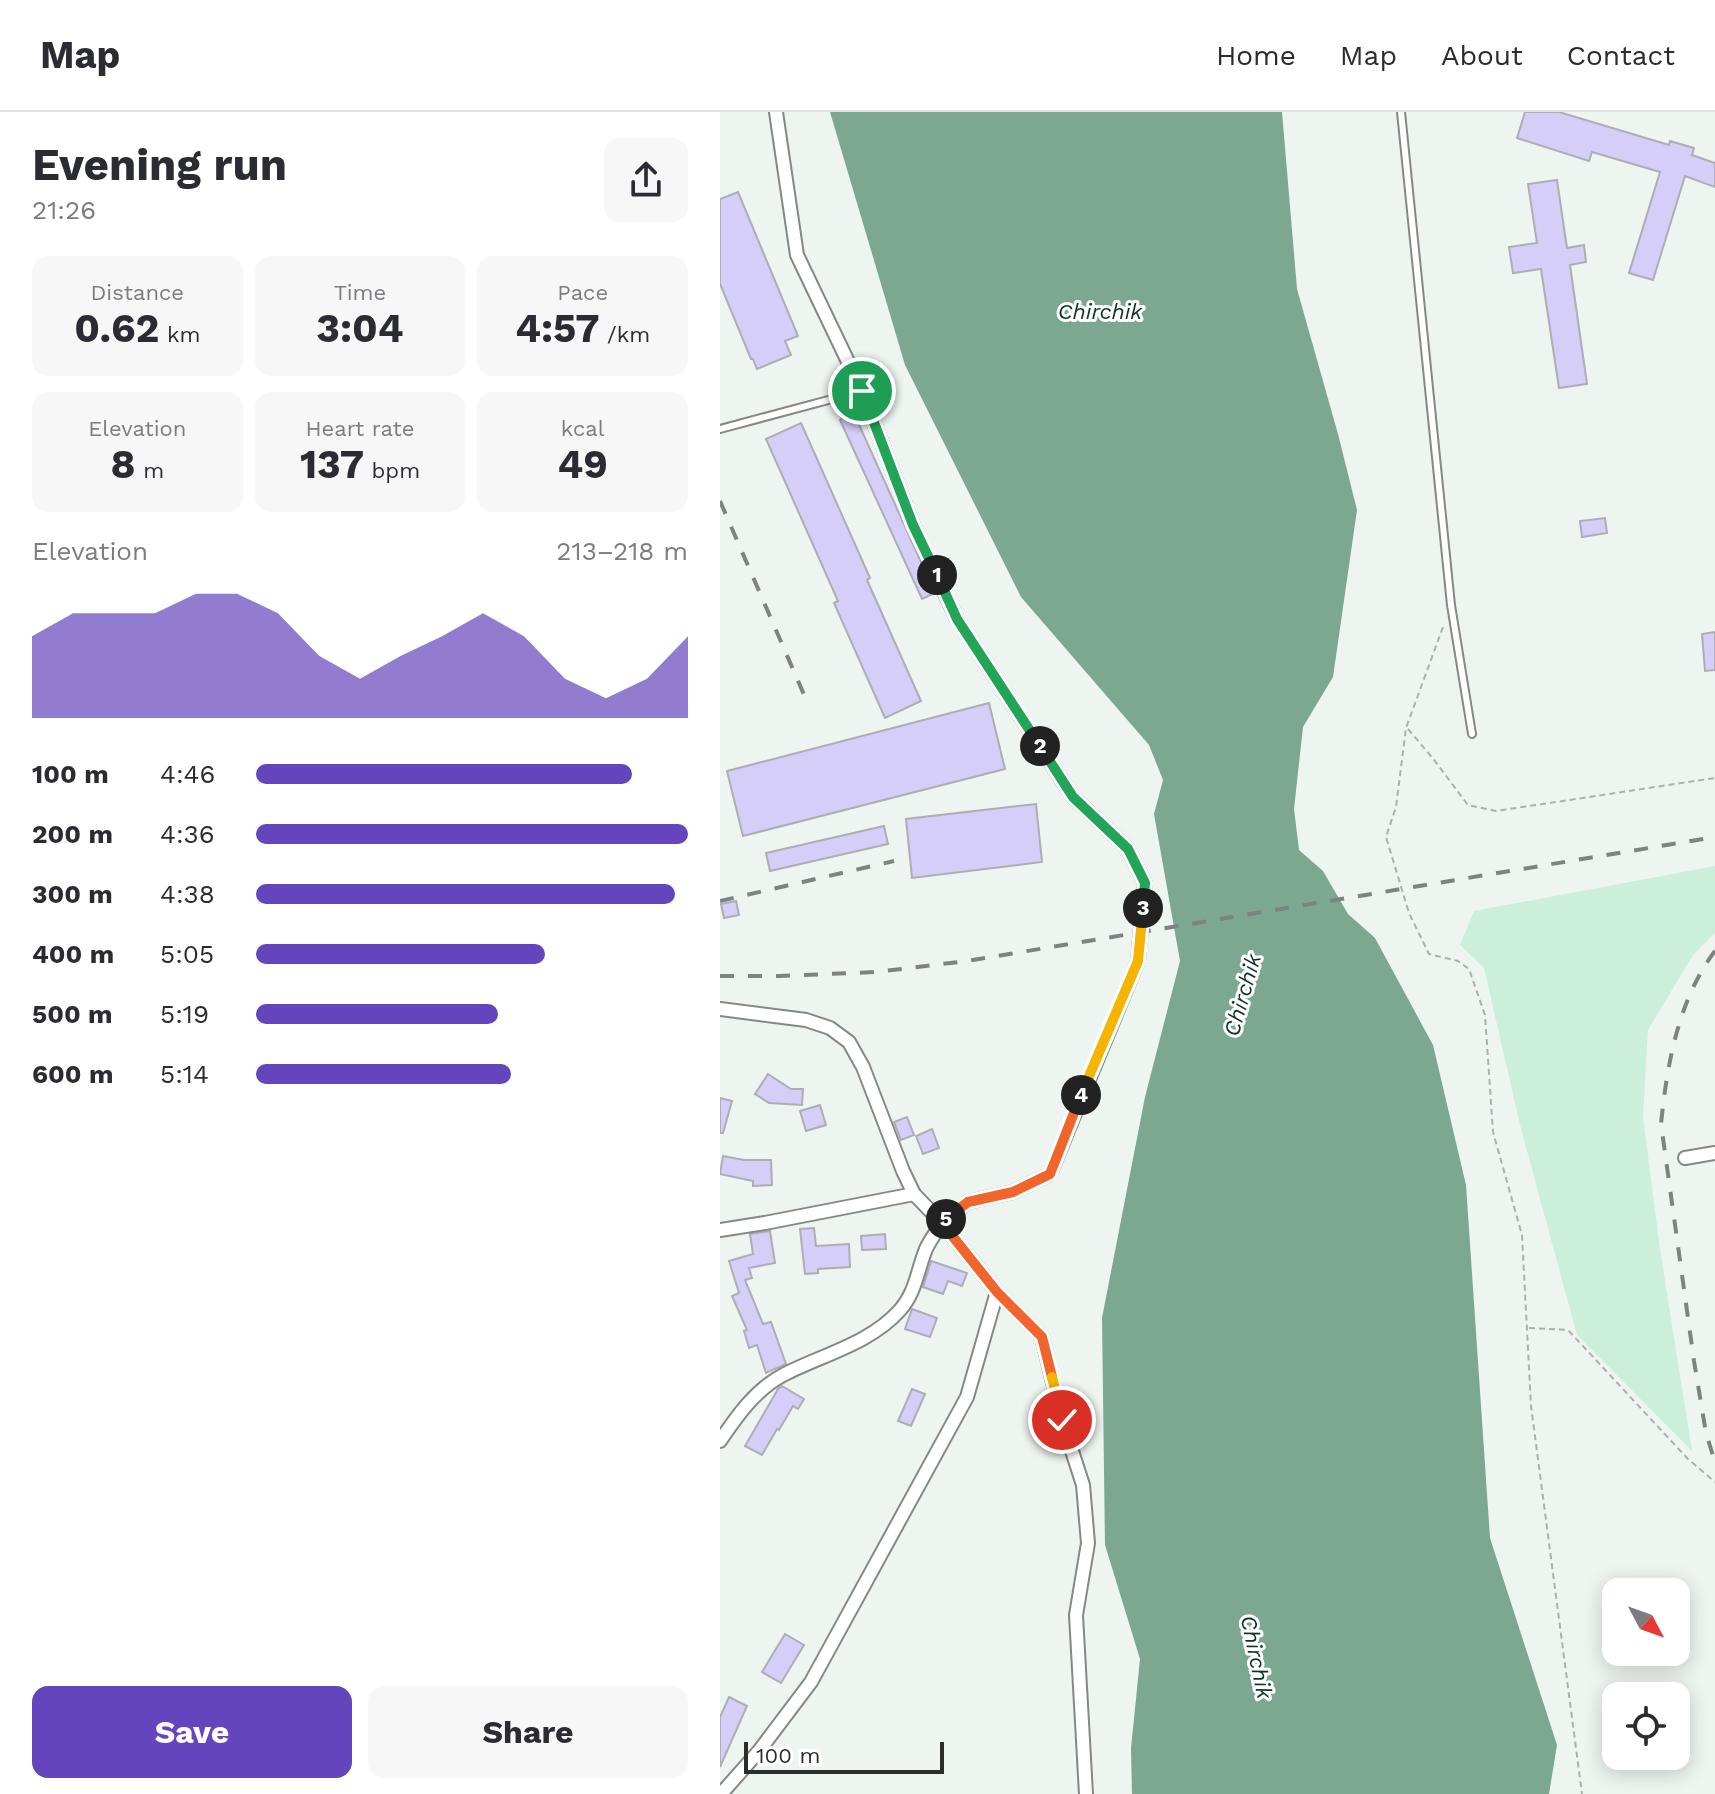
<!DOCTYPE html>
<meta charset="utf-8">
<style>
:root{--surface:#fff;--page:#f7f7f7;--text:#2b2b33;--muted:#7c7c81;--line:#e1e1e2;--accent:#6545bd}
body{margin:0;font-family:"Work Sans",sans-serif;background:var(--page);color:var(--text);height:100vh;display:flex;flex-direction:column;font-size:30px;white-space:nowrap}
*{box-sizing:border-box;margin:0}
p{font-size:26px;color:var(--muted)}
.icon{flex:none;width:44px;height:44px;fill:none;stroke:currentColor;stroke-width:2;stroke-linecap:round;stroke-linejoin:round}
.map{position:relative;flex:1;overflow:hidden}
.panel{display:flex;flex-direction:column;background:var(--surface);width:720px}
.panel>*{flex:none}
.needle{width:52px;rotate:131deg}
.fabs{position:absolute;left:882px;top:1466px;display:grid;gap:16px}
.fabs a{display:grid;place-items:center;width:88px;height:88px;border-radius:16px;background:var(--surface);box-shadow:0 4px 20px #0003;font-size:40px}
.scale{position:absolute;left:24px;bottom:20px;width:200px;box-sizing:border-box;padding-left:8px;border:4px solid #2b2d2c;border-top:0;font-size:22px;line-height:28px;white-space:nowrap;color:#2b2d2c;-webkit-text-stroke:6px #fff;paint-order:stroke}
.pin{position:absolute;display:grid;place-items:center;width:68px;height:68px;color:#fff;margin:-34px;border:4px solid #fff;border-radius:50%;box-shadow:0 2px 8px #0007}
.km{position:absolute;width:40px;height:40px;margin:-20px;border-radius:50%;background:#222;color:#fff;font-size:22px;line-height:40px;text-align:center}
.round{display:grid;place-items:center;flex:none;width:84px;height:84px;border-radius:16px;background:var(--page)}
.head{display:flex;align-items:center;justify-content:space-between;height:136px;padding:0 32px}
h1{font-size:44px;font-weight:700;line-height:60px}
.figures{display:grid;grid-template-columns:repeat(3,1fr);gap:12px;height:136px;padding:8px 32px}
.figures div{display:grid;align-content:center;border-radius:16px;background:var(--page);text-align:center}
.figures b{font-size:40px;font-weight:700}
.figures small{font-size:22px;font-weight:400}
.figures p{font-size:22px}
.chart{height:224px;padding:16px 32px}
.chart p{display:flex;justify-content:space-between}
.chart svg{width:100%;height:144px;margin-top:8px;fill:var(--accent);opacity:.7}
.cta{display:flex;gap:16px;margin-top:auto;padding:16px 32px}
.cta a{flex:1;height:92px;border-radius:16px;background:var(--accent);color:#fff;font-size:32px;font-weight:700;line-height:92px;text-align:center}
.cta a+a{background:var(--page);color:var(--text)}
ul{padding:0 32px;list-style:none;font-size:26px}
li{display:grid;grid-template-columns:128px 96px 1fr;align-items:center;height:60px}
li i{height:20px;border-radius:10px;background:var(--accent)}
header{display:flex;align-items:center;gap:48px;box-sizing:border-box;height:112px;padding:0 40px;background:var(--surface);border-bottom:2px solid var(--line)}
header strong{font-size:38px}
nav{display:flex;gap:44px;margin-inline-start:auto;font-size:28px}
main{display:flex;flex:1;min-height:0}
.map>svg:first-child{display:block}
.green{fill:#cbefdb}
.water{fill:#7ca790}
.building{fill:#d4cef9;stroke:#adadb2;stroke-width:2}
.lines{fill:none;stroke-linecap:round;stroke-linejoin:round}
.lane-casing{stroke:#848986;stroke-width:10}
.street-casing{stroke:#848986;stroke-width:16}
.path{stroke:#abb0ad;stroke-width:2;stroke-dasharray:6 4;stroke-linecap:butt}
.lane{stroke:#fff;stroke-width:6}
.street{stroke:#fff;stroke-width:12}
.rail{stroke:#7e8280;stroke-width:4;stroke-dasharray:14 14;stroke-linecap:butt}
.split-1-casing{stroke:#fff;stroke-width:16}
.split-2-casing{stroke:#fff;stroke-width:16}
.split-3-casing{stroke:#fff;stroke-width:16}
.split-4-casing{stroke:#fff;stroke-width:16}
.split-5-casing{stroke:#fff;stroke-width:16}
.split-6-casing{stroke:#fff;stroke-width:16}
.split-7-casing{stroke:#fff;stroke-width:16}
.split-1{stroke:#22a559;stroke-width:10}
.split-2{stroke:#22a559;stroke-width:10}
.split-3{stroke:#22a559;stroke-width:10}
.split-4{stroke:#f5b400;stroke-width:10}
.split-5{stroke:#f0652b;stroke-width:10}
.split-6{stroke:#f0652b;stroke-width:10}
.split-7{stroke:#f5b400;stroke-width:10}
.labels{text-anchor:middle;stroke-width:6;stroke-linejoin:round;paint-order:stroke}
.water-label{font-size:22px;font-style:italic;fill:#0d3322;stroke:#fff}
</style>
<header>
<strong>Map</strong>
<nav><a>Home</a><a>Map</a><a>About</a><a>Contact</a></nav>
</header>
<main>
<section class="panel">
<div class="head"><div><h1>Evening run</h1><p>21:26</p></div><a class="round"><svg class="icon" aria-label="share" viewBox="0 0 24 24"><path d="M12 15V3M7 8l5-5 5 5M5 13v7h14v-7"/></svg></a></div>
<div class="figures">
<div><p>Distance</p><b>0.62<small> km</small></b></div>
<div><p>Time</p><b>3:04</b></div>
<div><p>Pace</p><b>4:57<small> /km</small></b></div>
</div>
<div class="figures">
<div><p>Elevation</p><b>8<small> m</small></b></div>
<div><p>Heart rate</p><b>137<small> bpm</small></b></div>
<div><p>kcal</p><b>49</b></div>
</div>
<div class="chart"><p><span>Elevation</span>213–218 m</p>
<svg viewBox="0 0 160 44" preserveAspectRatio="none"><path d="M0 44V19L10 12L20 12L30 12L40 6L50 6L60 12L70 25L80 32L90 25L100 19L110 12L120 19L130 32L140 38L150 32L160 19V44z"/></svg>
</div>
<ul>
<li><b>100 m</b>4:46<i style="width:87%"></i></li>
<li><b>200 m</b>4:36<i style="width:100%"></i></li>
<li><b>300 m</b>4:38<i style="width:97%"></i></li>
<li><b>400 m</b>5:05<i style="width:67%"></i></li>
<li><b>500 m</b>5:19<i style="width:56%"></i></li>
<li><b>600 m</b>5:14<i style="width:59%"></i></li>
</ul>
<div class="cta"><a>Save</a><a>Share</a></div>
</section>
<div class="map">
<svg width="995" height="1682" viewBox="0 0 995 1682">
<rect width="100%" height="100%" fill="#eef5f1"/>
<polygon class="green" points="995,754 995,821 973,843 928,918 923,1005 940,1137 972,1339 857,1223 801,1017 764,856 740,833 754,799"/>
<polygon class="water" points="110,0 562,0 577,177 618,322 637,398 613,565 583,615 574,697 579,738 603,759 628,802 655,826 713,933 746,1073 770,1426 837,1633 829,1682 412,1682 411,1636 420,1547 385,1433 382,1206 425,985 460,849 434,702 443,668 429,633 301,485 185,253"/>
<g class="building">
<polygon points="805,0 839,0 949,33 950,29 974,36 972,43 995,51 995,75 965,64 933,168 909,161 940,60 872,40 869,49 797,26"/>
<polygon points="837,68 847,136 864,133 866,150 850,153 867,272 839,276 821,157 793,161 789,135 817,131 808,72"/>
<polygon points="18,80 78,224 65,229 71,243 37,257 33,247 31,247 0,172 0,87"/>
<polygon points="131,295 215,481 202,487 120,308 122,307 119,301"/>
<polygon points="81,311 150,466 147,468 201,589 165,606 114,491 118,489 46,327"/>
<polygon points="885,406 887,421 862,425 860,409"/>
<polygon points="995,520 995,558 985,559 982,522"/>
<polygon points="269,591 285,657 23,724 7,659"/>
<polygon points="316,692 322,750 192,766 186,707"/>
<polygon points="164,714 168,732 50,759 46,741"/>
<polygon points="16,789 19,803 4,806 1,792"/>
<polygon points="48,962 71,977 83,977 82,993 49,991 35,982"/>
<polygon points="0,986 12,989 3,1021 0,1021"/>
<polygon points="100,993 106,1013 86,1019 80,999"/>
<polygon points="187,1005 194,1023 181,1028 174,1010"/>
<polygon points="212,1017 219,1036 203,1042 196,1024"/>
<polygon points="3,1044 24,1048 51,1048 52,1073 33,1074 33,1069 0,1062"/>
<polygon points="94,1116 96,1134 129,1132 130,1155 98,1157 98,1161 85,1162 80,1117"/>
<polygon points="50,1119 55,1151 29,1156 32,1166 25,1168 43,1212 51,1210 66,1252 46,1261 37,1233 29,1236 24,1219 27,1218 12,1184 19,1181 9,1149 33,1142 30,1122"/>
<polygon points="165,1122 166,1137 142,1138 141,1124"/>
<polygon points="211,1149 247,1161 242,1174 228,1169 223,1182 203,1175"/>
<polygon points="192,1197 217,1206 210,1225 185,1217"/>
<polygon points="62,1274 84,1287 78,1297 73,1294 59,1318 57,1317 42,1343 25,1334 58,1277"/>
<polygon points="192,1277 205,1282 191,1314 178,1309"/>
<polygon points="65,1522 84,1533 61,1571 42,1560"/>
<polygon points="9,1585 27,1594 0,1655 0,1605"/>
</g>
<g class="lines">
<defs>
<g id="lane">
<polyline points="681,0 731,493 752,622"/>
<polyline points="0,317 142,279"/>
</g>
<g id="street">
<polyline points="0,897 86,908 110,916 129,930 143,955 183,1059 194,1082 222,1111 248,1090 293,1080 330,1062 418,849 425,771 408,737 353,685 237,507 193,413 142,279 77,143 56,0"/>
<polyline points="965,1046 995,1041"/>
<polyline points="0,1118 45,1111 194,1082"/>
<polyline points="277,1180 322,1225 342,1308 363,1373 368,1431 356,1503 366,1682"/>
<path d="M0,1329C17,1304 35,1278 63,1263C101,1243 150,1232 180,1198C196,1180 197,1159 206,1137C210,1128 217,1119 222,1111L277,1180L247,1285L91,1570L39,1639L1,1682"/>
</g>
</defs>
<use href="#lane" class="lane-casing"/>
<use href="#street" class="street-casing"/>
<g class="path">
<polyline points="723,515 686,616 676,695 666,725 689,801 709,842 738,849 749,857 765,903 773,1020 802,1123 811,1294 862,1682"/>
<polyline points="688,617 715,649 748,693 776,699 995,666"/>
<polyline points="809,1216 848,1218 968,1347 995,1370"/>
</g>
<use href="#lane" class="lane"/>
<use href="#street" class="street"/>
<g class="rail">
<polyline points="0,389 85,585"/>
<polyline points="0,789 174,749"/>
<path d="M995,839C958,888 947,953 941,1012L974,1249L986,1321L995,1350"/>
<polyline points="0,864 60,864 156,860 247,849 995,725"/>
</g>
</g>
<g class="lines">
<defs>
<polyline id="split-1" points="142,279 193,413 217,463"/>
<polyline id="split-2" points="217,463 237,507 320,634"/>
<polyline id="split-3" points="320,634 353,685 408,737 425,771 423,796"/>
<polyline id="split-4" points="361,983 418,849 423,796"/>
<polyline id="split-5" points="226,1107 248,1090 293,1080 330,1062 361,983"/>
<polyline id="split-6" points="226,1107 222,1111 277,1180 322,1225 332,1265"/>
<polyline id="split-7" points="332,1265 342,1308"/>
</defs>
<use href="#split-1" class="split-1-casing"/>
<use href="#split-2" class="split-2-casing"/>
<use href="#split-3" class="split-3-casing"/>
<use href="#split-4" class="split-4-casing"/>
<use href="#split-5" class="split-5-casing"/>
<use href="#split-6" class="split-6-casing"/>
<use href="#split-7" class="split-7-casing"/>
<use href="#split-1" class="split-1"/>
<use href="#split-2" class="split-2"/>
<use href="#split-3" class="split-3"/>
<use href="#split-4" class="split-4"/>
<use href="#split-5" class="split-5"/>
<use href="#split-6" class="split-6"/>
<use href="#split-7" class="split-7"/>
</g>
<g class="labels">
<g class="water-label">
<text x="380" y="207">Chirchik</text>
<text transform="translate(522 883) rotate(-74)" y="8">Chirchik</text>
<text transform="translate(537 1545) rotate(78)" y="8">Chirchik</text>
</g>
</g>
</svg>
<div class="fabs">
<a><svg class="needle" viewBox="-14 -14 28 28"><path d="M0-13l5 13h-10z" fill="#e53935"/><path d="M0 13l5-13h-10z" fill="#7c7c81"/></svg></a>
<a><svg class="icon" aria-label="locate" viewBox="0 0 24 24"><circle cx="12" cy="12" r="6"/><path d="M12 2v4M12 18v4M2 12h4M18 12h4"/></svg></a>
</div>
<div class="scale">100 m</div>
<div class="pin" style="left:142px;top:279px;background:#1e9e55"><svg class="icon" aria-label="arrive" viewBox="0 0 24 24"><path d="M6 21V4h12l-3 4 3 4H6"/></svg></div>
<div class="pin" style="left:342px;top:1308px;background:#d93025"><svg class="icon" aria-label="check" viewBox="0 0 24 24"><path d="M5 12l5 5 9-10"/></svg></div>
<b class="km" style="left:217px;top:463px">1</b>
<b class="km" style="left:320px;top:634px">2</b>
<b class="km" style="left:423px;top:796px">3</b>
<b class="km" style="left:361px;top:983px">4</b>
<b class="km" style="left:226px;top:1107px">5</b>
</div>
</main>
